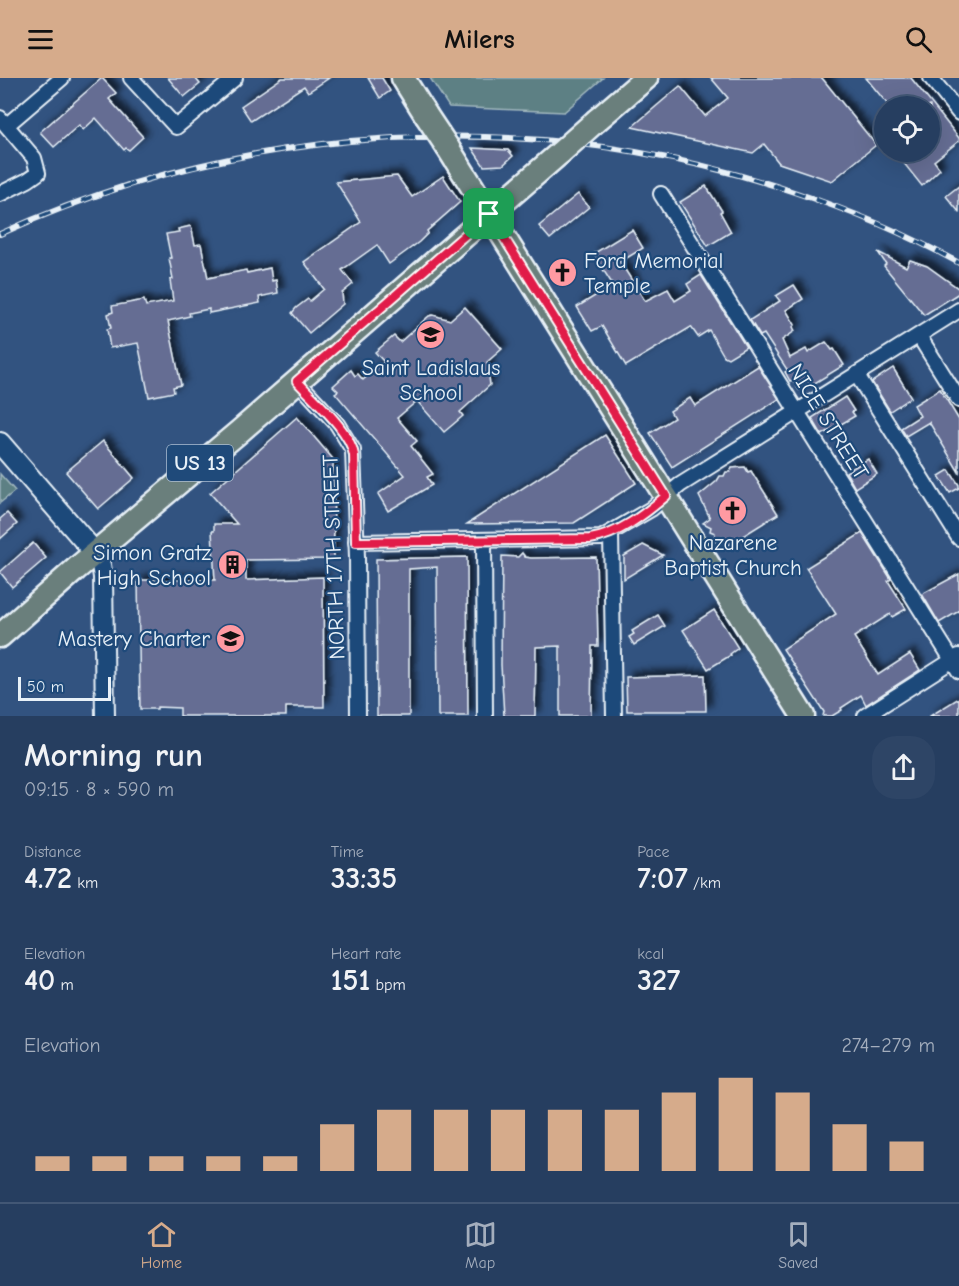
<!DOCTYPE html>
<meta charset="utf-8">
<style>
:root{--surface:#263e60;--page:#2e4566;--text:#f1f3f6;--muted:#a4aebd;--line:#425775;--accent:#d6ab8b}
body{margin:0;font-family:"Comic Neue",sans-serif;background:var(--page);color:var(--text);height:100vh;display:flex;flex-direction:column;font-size:22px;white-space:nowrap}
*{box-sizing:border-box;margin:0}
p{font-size:20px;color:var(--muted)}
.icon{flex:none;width:33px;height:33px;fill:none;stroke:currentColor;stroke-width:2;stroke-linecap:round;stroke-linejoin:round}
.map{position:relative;height:638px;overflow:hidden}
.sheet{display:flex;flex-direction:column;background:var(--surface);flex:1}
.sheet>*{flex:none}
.fabs{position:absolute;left:874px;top:18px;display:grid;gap:12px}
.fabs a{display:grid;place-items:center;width:66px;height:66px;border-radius:50%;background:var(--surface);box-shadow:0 6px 24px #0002,0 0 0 2px var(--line);font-size:30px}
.scale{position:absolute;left:18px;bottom:15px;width:93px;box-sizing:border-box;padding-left:6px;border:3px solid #e8f1f8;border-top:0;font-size:16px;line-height:21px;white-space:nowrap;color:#e8f1f8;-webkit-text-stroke:4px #1f4a7a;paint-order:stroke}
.pin{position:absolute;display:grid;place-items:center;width:51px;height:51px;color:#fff;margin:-26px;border-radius:12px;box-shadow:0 3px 9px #0006}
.round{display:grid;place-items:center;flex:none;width:63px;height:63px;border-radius:24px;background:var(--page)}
.headline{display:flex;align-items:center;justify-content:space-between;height:102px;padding:0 24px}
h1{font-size:33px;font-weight:800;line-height:45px}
.metrics{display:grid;grid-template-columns:repeat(3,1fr);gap:9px;height:102px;padding:6px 24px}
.metrics div{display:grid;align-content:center}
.metrics b{font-size:30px;font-weight:800}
.metrics small{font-size:16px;font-weight:400}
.metrics p{font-size:16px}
.chart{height:168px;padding:12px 24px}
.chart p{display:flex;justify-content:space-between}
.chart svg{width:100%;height:108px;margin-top:6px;stroke:var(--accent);stroke-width:6}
header{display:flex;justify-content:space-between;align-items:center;height:78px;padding:0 24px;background:var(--accent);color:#111;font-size:27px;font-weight:800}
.tabs{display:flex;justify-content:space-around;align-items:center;height:84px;border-top:2px solid var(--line);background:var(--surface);font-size:16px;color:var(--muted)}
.tabs a{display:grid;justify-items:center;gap:3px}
.tabs .current{color:var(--accent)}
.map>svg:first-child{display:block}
.green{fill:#5d8084;stroke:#a2b8be;stroke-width:1.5}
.building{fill:#656d93;stroke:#e8f1f8;stroke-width:1.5;filter:url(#shadow)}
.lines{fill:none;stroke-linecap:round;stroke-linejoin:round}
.minor-casing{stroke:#e8f1f8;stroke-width:18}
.tertiary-casing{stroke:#e8f1f8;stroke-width:22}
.secondary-casing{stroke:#e8f1f8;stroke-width:24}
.primary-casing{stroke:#e8f1f8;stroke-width:27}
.minor{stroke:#1f4a7a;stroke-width:14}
.tertiary{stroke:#1f4a7a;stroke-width:18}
.secondary{stroke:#1f4a7a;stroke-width:20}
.primary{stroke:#6b7f7c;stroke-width:22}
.rail-casing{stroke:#e8f1f8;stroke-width:6}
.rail{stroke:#1f4a7a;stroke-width:4;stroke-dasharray:11;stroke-linecap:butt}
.primary-bridge-casing{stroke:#e8f1f8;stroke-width:27;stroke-linecap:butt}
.primary-bridge{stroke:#6b7f7c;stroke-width:22}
.route-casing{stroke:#fff;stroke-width:12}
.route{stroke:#e11d48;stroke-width:8}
.labels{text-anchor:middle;stroke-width:4.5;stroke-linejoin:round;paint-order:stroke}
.shield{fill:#1f4a7a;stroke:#acbfd2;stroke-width:1.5}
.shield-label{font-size:21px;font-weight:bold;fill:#e8f1f8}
.poi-label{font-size:22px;fill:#e8f1f8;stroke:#1f4a7a}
.street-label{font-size:22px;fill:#e8f1f8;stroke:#1f4a7a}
</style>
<header><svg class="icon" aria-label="menu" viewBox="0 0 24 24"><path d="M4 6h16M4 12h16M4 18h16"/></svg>Milers<svg class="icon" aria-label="search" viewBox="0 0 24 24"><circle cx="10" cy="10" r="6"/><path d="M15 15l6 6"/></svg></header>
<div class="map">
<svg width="959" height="638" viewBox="0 0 959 638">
<defs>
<filter id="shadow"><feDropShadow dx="5.5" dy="-5.5" stdDeviation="3" flood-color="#0009"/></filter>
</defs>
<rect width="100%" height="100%" fill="#325380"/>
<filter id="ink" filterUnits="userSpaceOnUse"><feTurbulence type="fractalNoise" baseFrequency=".0167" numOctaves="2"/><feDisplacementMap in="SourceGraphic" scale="12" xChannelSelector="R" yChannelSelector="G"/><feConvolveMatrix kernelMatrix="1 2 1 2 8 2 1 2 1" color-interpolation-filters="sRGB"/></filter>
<g filter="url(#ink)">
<g class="green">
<polygon points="430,0 603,0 564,34 449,29"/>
<polygon points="0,396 15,413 0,425"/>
</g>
<g class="building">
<polygon points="102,0 116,15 109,21 143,59 129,72 126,70 124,72 96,40 83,52 79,47 54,69 40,54"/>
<polygon points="168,0 195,0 200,6 184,19"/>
<polygon points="282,0 329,0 308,14 304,8 251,43 241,28"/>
<polygon points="368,0 382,0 390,13 380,20"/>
<polygon points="711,0 822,0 876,67 832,103 779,85 764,66 753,75 632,49 680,8 705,38 728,20"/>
<polygon points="866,0 911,0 959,60 959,63 934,83 940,91 922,108 895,74 930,74 930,28 889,28"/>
<polygon points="472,70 508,72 513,78 503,87 484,88"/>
<polygon points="397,98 412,119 443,98 460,124 427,153 428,155 419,164 389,186 377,167 342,192 353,206 342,215 343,226 309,255 292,235 296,230 308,221 310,223 324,211 304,184 361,144 336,104"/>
<polygon points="706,108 722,133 720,134 731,154 708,168 680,124"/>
<polygon points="959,108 959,134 946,118"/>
<polygon points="578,116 589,129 550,161 539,148"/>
<polygon points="191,148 195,167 201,166 208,200 246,192 247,195 270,190 272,203 276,202 278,215 259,219 260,225 209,235 209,231 189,235 190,238 168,243 181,307 173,309 174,314 149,319 138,265 110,270 107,251 111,250 108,236 113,234 112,228 144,222 146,228 173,223 170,202 173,201 169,180 171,180 166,156 179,154 178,151"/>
<polygon points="632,152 643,170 620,184 645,223 668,211 675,223 691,213 687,206 701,197 746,269 728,280 724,278 709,252 698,259 691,249 626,288 602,248 592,253 577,229 613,207 593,176"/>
<polygon points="878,174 906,189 910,182 927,188 959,211 959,215 924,237 884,188 886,186"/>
<polygon points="794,207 803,221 786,232 795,247 793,249 795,253 782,262 790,280 806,271 808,275 826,264 832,272 834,271 844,287 810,308 809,306 799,312 793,302 790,303 785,294 788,293 764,256 760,258 750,242 780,223 776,218"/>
<polygon points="465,229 502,271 487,284 490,307 460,334 463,338 444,354 417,323 397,340 417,363 411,368 433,396 427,399 432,407 388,433 378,416 405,397 335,315 338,313 333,308 351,292 355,298 358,296 363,302 384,284 375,274 394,258 400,264 429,238 433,237 450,242"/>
<polygon points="758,288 779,321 672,389 650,355 674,340 670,333 690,320 695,328"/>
<polygon points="893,290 911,319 890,333 872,304"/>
<polygon points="940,311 959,342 959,394 929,344 906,358 901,350 920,338 914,327"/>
<polygon points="845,319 854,333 852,334 855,338 822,357 812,340"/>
<polygon points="297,339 333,381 334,481 246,482 246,502 323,499 324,629 286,629 286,638 180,638 180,630 157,629 157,631 140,631 138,502 215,502 212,453 214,453 214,446 237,446 210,415"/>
<polygon points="605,357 636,405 574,445 467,446"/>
<polygon points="103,363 134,400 98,431 66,394"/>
<polygon points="868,381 877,396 855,410 846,394"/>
<polygon points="745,389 748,394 751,393 778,436 727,468 722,459 714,464 715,455 710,453 711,449 703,445 710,440 699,418 717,403 720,398 724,398 726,394 730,394 732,390"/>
<polygon points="949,392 959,407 959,410 950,415 939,398"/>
<polygon points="7,435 17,446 0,461 0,441"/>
<polygon points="862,455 891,501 888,503 906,531 892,539 890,536 854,559 878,597 910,576 920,592 866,627 861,617 841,630 842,632 832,638 823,638 824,634 783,571 836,536 806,490"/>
<polygon points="33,465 46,480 12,509 0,494"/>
<polygon points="643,467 663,477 624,501 624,478"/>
<polygon points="522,475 525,479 531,480 596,479 598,568 592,568 591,638 560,638 560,568 536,569 535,638 504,638 501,587 502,478 518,479"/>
<polygon points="467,479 468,638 438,638 437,489 409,491 409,638 377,638 376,481"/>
<polygon points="959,496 959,533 939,545 922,516"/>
<polygon points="714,532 738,570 730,576 731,577 708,591 683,552"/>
<polygon points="658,537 665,548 634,567 629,559 634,556 632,553"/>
<polygon points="705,597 706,633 627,633 626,599"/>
<polygon points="959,620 959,638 930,638"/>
</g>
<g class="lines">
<defs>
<g id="minor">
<polyline points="131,0 176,49 235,0"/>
<polyline points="931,0 959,35"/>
<polyline points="0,40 34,80 38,95 28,102 0,116"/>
<polyline points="7,47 62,0"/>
<polyline points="661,116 959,593"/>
<polyline points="919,258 959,322"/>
<polyline points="857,297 959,460"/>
<polyline points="297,303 337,346 353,372 357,479 358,638"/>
<polyline points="611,456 614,638"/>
<polyline points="484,462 485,638"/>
<polyline points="356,464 601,460 651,431 680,407 959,232"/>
<polyline points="865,638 959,578"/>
</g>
<polyline id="tertiary" points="95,475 101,487 103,499 105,638"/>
<polyline id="secondary" points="0,365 95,475"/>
<g id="primary">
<polyline points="403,0 426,37"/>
<polyline points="597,42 646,0"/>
<polyline points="448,70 803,638"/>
<polyline points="0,558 76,491 240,353 561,74"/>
</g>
</defs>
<use href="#minor" class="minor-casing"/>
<use href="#tertiary" class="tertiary-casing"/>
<use href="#secondary" class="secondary-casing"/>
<use href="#primary" class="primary-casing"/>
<use href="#minor" class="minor"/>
<use href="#tertiary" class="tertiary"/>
<use href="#secondary" class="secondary"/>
<use href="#primary" class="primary"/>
<defs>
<path id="rail" d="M0,156C248,43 536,27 794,114C851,133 907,156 959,185"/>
</defs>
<use href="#rail" class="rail-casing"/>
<use href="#rail" class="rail"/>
<defs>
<g id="primary-bridge">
<polyline points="426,37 448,70"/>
<polyline points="561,74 597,42"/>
</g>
</defs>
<use href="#primary-bridge" class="primary-bridge-casing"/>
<use href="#primary-bridge" class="primary-bridge"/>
</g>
</g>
<g class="lines" filter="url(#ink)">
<defs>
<path id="route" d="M489,136L666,418C645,436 618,457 590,461L356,464L354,377C350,352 314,322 297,303Z"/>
</defs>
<use href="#route" class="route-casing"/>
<use href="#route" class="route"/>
</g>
<defs>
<symbol id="church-disc" viewBox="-11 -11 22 22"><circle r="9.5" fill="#ff9aa2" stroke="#1f4a7a"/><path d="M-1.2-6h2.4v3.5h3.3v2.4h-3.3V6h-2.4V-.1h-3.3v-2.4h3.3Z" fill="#111"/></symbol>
<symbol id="school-disc" viewBox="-11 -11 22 22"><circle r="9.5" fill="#ff9aa2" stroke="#1f4a7a"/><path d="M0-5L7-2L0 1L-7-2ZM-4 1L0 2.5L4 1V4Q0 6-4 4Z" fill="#111"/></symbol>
<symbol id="building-disc" viewBox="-11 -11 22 22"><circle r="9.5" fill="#ff9aa2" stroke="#1f4a7a"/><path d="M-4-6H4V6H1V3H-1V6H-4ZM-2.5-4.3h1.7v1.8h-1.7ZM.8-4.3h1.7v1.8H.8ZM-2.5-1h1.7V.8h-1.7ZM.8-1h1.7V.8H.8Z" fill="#111"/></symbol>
</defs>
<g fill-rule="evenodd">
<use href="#church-disc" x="546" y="178" width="33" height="33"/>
<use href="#school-disc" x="414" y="240" width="33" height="33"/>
<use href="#church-disc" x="716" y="416" width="33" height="33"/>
<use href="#building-disc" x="216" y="470" width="33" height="33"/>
<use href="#school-disc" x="214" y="544" width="33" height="33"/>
</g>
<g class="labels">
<rect class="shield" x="167" y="367" width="66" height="36" rx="4.5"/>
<g class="shield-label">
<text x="200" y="392">US 13</text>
</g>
<g class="poi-label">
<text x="584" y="190" text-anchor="start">Ford Memorial<tspan x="584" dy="25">Temple</tspan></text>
<text x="431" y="297">Saint Ladislaus<tspan x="431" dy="25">School</tspan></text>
<text x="733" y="472">Nazarene<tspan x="733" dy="25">Baptist Church</tspan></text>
<text x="211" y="482" text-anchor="end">Simon Gratz<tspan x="211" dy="25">High School</tspan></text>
<text x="210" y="568" text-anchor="end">Mastery Charter</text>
</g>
<g class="street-label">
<text transform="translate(829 343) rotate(58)" y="8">NICE STREET</text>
<text transform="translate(333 479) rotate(-92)" y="8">NORTH 17TH STREET</text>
</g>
</g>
</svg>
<div class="fabs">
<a><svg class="icon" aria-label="locate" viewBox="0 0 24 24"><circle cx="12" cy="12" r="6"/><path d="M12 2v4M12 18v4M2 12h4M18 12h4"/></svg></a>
</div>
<div class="scale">50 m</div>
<div class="pin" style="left:489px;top:136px;background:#1e9e55"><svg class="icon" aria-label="arrive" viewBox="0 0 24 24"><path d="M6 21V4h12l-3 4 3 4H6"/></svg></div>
</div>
<section class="sheet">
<div class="headline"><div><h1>Morning run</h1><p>09:15 · 8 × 590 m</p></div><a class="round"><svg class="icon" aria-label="share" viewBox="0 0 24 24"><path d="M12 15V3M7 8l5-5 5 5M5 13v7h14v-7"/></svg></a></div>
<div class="metrics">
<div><p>Distance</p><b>4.72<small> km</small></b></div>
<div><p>Time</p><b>33:35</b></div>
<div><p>Pace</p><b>7:07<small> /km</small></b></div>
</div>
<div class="metrics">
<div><p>Elevation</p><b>40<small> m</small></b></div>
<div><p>Heart rate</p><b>151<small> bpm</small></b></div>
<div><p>kcal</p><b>327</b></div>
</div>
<div class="chart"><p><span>Elevation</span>274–279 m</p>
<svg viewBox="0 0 160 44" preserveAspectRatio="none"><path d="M5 44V38M15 44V38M25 44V38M35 44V38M45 44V38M55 44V25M65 44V19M75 44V19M85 44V19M95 44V19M105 44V19M115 44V12M125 44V6M135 44V12M145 44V25M155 44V32"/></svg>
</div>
</section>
<nav class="tabs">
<a class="current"><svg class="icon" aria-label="home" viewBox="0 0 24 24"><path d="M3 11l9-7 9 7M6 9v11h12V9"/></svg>Home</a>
<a><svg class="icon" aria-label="map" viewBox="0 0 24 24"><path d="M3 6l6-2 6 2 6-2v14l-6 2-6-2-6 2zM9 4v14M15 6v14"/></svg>Map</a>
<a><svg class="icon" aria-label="saved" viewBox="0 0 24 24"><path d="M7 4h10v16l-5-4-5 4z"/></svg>Saved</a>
</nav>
